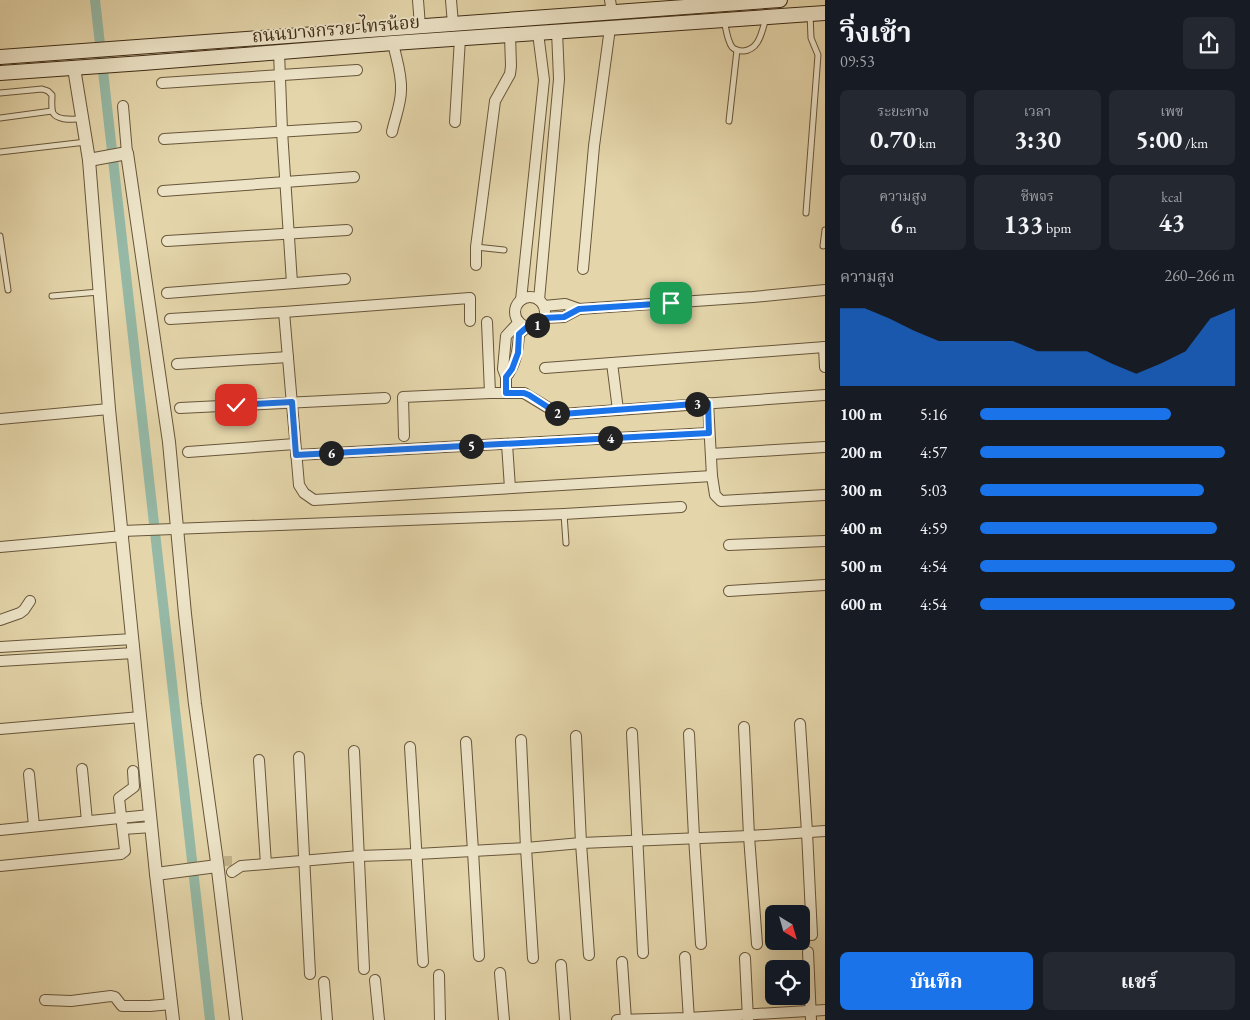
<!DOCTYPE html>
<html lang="th">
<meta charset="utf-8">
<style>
:root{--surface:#171b24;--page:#242831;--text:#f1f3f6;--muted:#9ea1a6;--accent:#1a73e8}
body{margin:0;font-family:"EB Garamond","Noto Serif Thai",serif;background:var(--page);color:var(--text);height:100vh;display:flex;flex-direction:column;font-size:19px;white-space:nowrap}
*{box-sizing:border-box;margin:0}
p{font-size:16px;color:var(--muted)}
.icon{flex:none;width:28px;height:28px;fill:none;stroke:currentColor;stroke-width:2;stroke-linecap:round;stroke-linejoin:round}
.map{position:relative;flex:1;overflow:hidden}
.side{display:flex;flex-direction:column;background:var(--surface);width:425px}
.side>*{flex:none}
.needle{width:32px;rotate:143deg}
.fabs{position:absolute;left:765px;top:905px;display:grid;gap:10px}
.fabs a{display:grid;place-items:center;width:45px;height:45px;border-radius:8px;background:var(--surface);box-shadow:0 5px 20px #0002;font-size:25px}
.pin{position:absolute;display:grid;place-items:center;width:42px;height:42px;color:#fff;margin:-21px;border-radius:10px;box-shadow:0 2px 8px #0006}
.km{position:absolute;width:25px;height:25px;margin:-12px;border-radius:50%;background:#222;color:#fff;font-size:14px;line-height:25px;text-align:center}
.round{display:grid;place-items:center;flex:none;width:52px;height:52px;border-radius:8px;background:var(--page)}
.headline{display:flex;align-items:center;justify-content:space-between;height:85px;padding:0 15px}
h1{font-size:28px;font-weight:700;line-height:38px}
.figures{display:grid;grid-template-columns:repeat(3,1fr);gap:8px;height:85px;padding:5px 15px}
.figures div{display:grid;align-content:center;border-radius:8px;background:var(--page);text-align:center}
.figures b{font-size:25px;font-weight:700}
.figures small{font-size:14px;font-weight:400}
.figures p{font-size:14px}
.chart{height:140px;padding:10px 15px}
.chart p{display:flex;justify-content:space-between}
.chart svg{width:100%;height:90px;margin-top:5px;fill:var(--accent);opacity:.7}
.action{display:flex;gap:10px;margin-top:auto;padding:10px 15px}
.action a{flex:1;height:58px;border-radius:8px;background:var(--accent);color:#fff;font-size:20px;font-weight:700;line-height:58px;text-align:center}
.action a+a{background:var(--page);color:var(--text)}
ul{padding:0 15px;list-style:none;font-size:16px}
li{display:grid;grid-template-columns:80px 60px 1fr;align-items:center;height:38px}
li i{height:12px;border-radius:6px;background:var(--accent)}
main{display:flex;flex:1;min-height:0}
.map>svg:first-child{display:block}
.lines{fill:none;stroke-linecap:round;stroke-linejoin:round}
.canal{stroke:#95b9a6;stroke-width:10}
.minor-tunnel{stroke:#c3b38c;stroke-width:10;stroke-dasharray:10 5;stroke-linecap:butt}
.service-casing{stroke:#68563a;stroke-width:7}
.minor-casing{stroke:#68563a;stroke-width:12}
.tertiary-casing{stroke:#68563a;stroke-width:14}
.secondary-casing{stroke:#3f2c15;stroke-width:16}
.service{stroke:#ede4c8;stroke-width:5}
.minor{stroke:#ede4c8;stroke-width:10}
.tertiary{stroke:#ede4c8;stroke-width:12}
.secondary{stroke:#ede4c8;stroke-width:14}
.route-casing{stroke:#fff;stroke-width:10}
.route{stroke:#1a73e8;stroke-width:6}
.labels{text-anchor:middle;stroke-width:4;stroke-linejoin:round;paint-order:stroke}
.street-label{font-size:18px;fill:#3f2c15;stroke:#ede4c8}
</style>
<main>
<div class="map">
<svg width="825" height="1020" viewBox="0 0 825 1020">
<rect width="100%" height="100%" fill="#e4d5aa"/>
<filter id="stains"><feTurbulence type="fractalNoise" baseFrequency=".004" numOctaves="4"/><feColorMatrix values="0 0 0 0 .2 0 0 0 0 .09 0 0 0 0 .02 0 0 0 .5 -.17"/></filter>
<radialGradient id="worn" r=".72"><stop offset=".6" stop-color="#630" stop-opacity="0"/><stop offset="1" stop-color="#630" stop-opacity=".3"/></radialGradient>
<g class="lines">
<polyline class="canal" points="95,0 210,1020"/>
<polyline class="minor-tunnel" points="224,861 232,861"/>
<defs>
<g id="service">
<path d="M724,20C726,28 727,40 732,47C735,50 739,51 743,51C760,50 762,30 766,18"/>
<path d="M0,93L42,89L48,91L52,95C52,100 51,108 53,113C58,121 73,119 82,119"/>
<polyline points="0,118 52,111"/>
<polyline points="729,121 737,50"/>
<polyline points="0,152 86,142"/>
<polyline points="806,213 818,55 811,38 810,14"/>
<polyline points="0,236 8,290"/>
<polyline points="823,246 825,230"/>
<polyline points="476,247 504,250"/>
<polyline points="52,296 99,292"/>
<polyline points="564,514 566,543"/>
</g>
<g id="minor">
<polyline points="418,0 420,26"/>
<polyline points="451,0 453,24"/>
<polyline points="610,0 612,12"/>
<polyline points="279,52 282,131 292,283"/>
<polyline points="162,83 357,70"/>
<polyline points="123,106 127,153"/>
<polyline points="455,122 460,38"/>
<path d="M392,132C395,118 401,104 401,90C402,74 396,58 393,43"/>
<polyline points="164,139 356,127"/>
<polyline points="163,191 354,177"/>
<polyline points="167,241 347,230"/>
<polyline points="476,265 476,247 495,101 510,74 511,66 510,35"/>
<polyline points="583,269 594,146 610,28"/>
<polyline points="167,293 345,279"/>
<circle cx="530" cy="312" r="15"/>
<polyline points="521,300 544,80 538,33"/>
<polyline points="539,300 559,79 557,31"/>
<polyline points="544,306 565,304 579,309 753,297 825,290"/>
<polyline points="284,312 299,485 304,493 314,500 712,476"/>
<polyline points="544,318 564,317 579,309"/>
<polyline points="170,319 284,312 470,298 470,321"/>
<polyline points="487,322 490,393 524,393 557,413 562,414 825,395"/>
<polyline points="824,347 825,367"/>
<polyline points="612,363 618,410"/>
<polyline points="177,364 288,357"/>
<polyline points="545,368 825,347"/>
<path d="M506,377C516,364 518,350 519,334L527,327"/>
<polyline points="506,393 506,377 503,369 506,336 519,322"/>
<polyline points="708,403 712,476 715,495 721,501 825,495"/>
<polyline points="180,408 385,398"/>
<polyline points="0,419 109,409"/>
<polyline points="404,436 403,397 490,393"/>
<polyline points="507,444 510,488"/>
<polyline points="188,452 295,444"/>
<polyline points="711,454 825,447"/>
<polyline points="296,455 709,433"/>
<polyline points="122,531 564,514 681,507"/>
<polyline points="729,545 825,541"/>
<polyline points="0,547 123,536"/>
<polyline points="729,591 825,585"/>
<polyline points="0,620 20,613 24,610 30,601"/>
<polyline points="0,647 133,639"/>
<polyline points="0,661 134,653"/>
<polyline points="800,724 807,832 812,935"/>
<polyline points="744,727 749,836 757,944"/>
<polyline points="0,729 141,717"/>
<polyline points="632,733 643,953"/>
<polyline points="689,734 694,837 701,944"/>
<polyline points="576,736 581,843 589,955"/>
<polyline points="521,740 526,848 533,958"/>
<polyline points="466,742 473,851 479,956"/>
<polyline points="410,747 423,962"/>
<polyline points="354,751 364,969"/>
<polyline points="299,757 310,974"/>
<polyline points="259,760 266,864"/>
<polyline points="82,769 87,821"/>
<polyline points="29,774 34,826"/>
<polyline points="123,829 152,827"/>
<polyline points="0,830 150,815"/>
<polyline points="0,866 121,854 125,851 119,798 134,787 133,771"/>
<polyline points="232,872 241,866 359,856 417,854 526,848 581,843 749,836 825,831"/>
<polyline points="808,952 811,1020"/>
<polyline points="685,957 689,1020"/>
<polyline points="745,958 748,1019"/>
<polyline points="622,962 626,1020"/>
<polyline points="561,965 565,1020"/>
<polyline points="500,973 504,1020"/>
<polyline points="439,975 440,1020"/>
<polyline points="375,980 379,1020"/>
<polyline points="324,982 327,1020"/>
<polyline points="45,1000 71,1001 111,996 115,997 122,1006 150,1006 171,1004"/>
<polyline points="617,1020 688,1018 825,1010"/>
</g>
<g id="tertiary">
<polyline points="74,68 89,160 109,409 156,874 173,1020"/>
<polyline points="89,160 127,153 169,442 185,614 195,704 217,862 236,1020"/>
<polyline points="156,874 217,866"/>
</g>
<g id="secondary">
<polyline points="0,57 780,0"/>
<polyline points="0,73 143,63 393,43 825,13"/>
</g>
</defs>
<use href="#service" class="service-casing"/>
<use href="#minor" class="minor-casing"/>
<use href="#tertiary" class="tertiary-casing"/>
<use href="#secondary" class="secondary-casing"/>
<use href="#service" class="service"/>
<use href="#minor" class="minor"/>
<use href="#tertiary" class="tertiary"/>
<use href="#secondary" class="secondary"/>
</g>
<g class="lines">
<defs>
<path id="route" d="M236,405L292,402L296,455L709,433L708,403L562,414L557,413L529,395L524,393H506V377L512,369L518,353L519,334L527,327C535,327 540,325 544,318L564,317L579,309L671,303"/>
</defs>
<use href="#route" class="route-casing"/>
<use href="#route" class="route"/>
</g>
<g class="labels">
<g class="street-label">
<text transform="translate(336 29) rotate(-5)" y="6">ถนนบางกรวย-ไทรน้อย</text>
</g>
</g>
<rect width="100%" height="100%" filter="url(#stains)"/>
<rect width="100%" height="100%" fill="url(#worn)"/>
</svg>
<div class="fabs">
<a><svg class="needle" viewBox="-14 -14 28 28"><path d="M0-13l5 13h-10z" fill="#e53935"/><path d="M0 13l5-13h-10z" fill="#9ea1a6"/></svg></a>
<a><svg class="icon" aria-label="locate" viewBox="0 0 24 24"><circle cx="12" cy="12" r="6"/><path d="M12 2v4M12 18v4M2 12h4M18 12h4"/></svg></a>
</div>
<div class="pin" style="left:671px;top:303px;background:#1e9e55"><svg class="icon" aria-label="arrive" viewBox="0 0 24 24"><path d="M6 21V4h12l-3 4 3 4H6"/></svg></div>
<div class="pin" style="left:236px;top:405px;background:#d93025"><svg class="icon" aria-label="check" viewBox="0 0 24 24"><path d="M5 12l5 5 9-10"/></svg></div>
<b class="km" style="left:537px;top:325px">1</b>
<b class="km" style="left:557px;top:413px">2</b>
<b class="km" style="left:697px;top:404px">3</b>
<b class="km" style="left:610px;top:438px">4</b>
<b class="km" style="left:471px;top:446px">5</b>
<b class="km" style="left:331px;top:453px">6</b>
</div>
<section class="side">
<div class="headline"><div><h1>วิ่งเช้า</h1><p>09:53</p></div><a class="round"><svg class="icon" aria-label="share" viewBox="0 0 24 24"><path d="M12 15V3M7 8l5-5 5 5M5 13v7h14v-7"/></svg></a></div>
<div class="figures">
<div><p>ระยะทาง</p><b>0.70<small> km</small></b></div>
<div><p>เวลา</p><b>3:30</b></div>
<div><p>เพซ</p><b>5:00<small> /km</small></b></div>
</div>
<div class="figures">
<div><p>ความสูง</p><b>6<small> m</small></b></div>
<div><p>ชีพจร</p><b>133<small> bpm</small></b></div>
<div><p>kcal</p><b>43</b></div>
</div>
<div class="chart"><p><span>ความสูง</span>260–266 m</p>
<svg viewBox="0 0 160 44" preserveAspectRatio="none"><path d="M0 44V6L10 6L20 11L30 17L40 22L50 22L60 22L70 22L80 27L90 27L100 27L110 33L120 38L130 33L140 27L150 11L160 6V44z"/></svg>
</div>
<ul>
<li><b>100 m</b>5:16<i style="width:75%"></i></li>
<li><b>200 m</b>4:57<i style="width:96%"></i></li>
<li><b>300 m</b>5:03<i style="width:88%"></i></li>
<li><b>400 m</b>4:59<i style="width:93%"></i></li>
<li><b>500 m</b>4:54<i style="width:100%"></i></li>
<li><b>600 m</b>4:54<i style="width:100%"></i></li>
</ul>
<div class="action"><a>บันทึก</a><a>แชร์</a></div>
</section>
</main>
